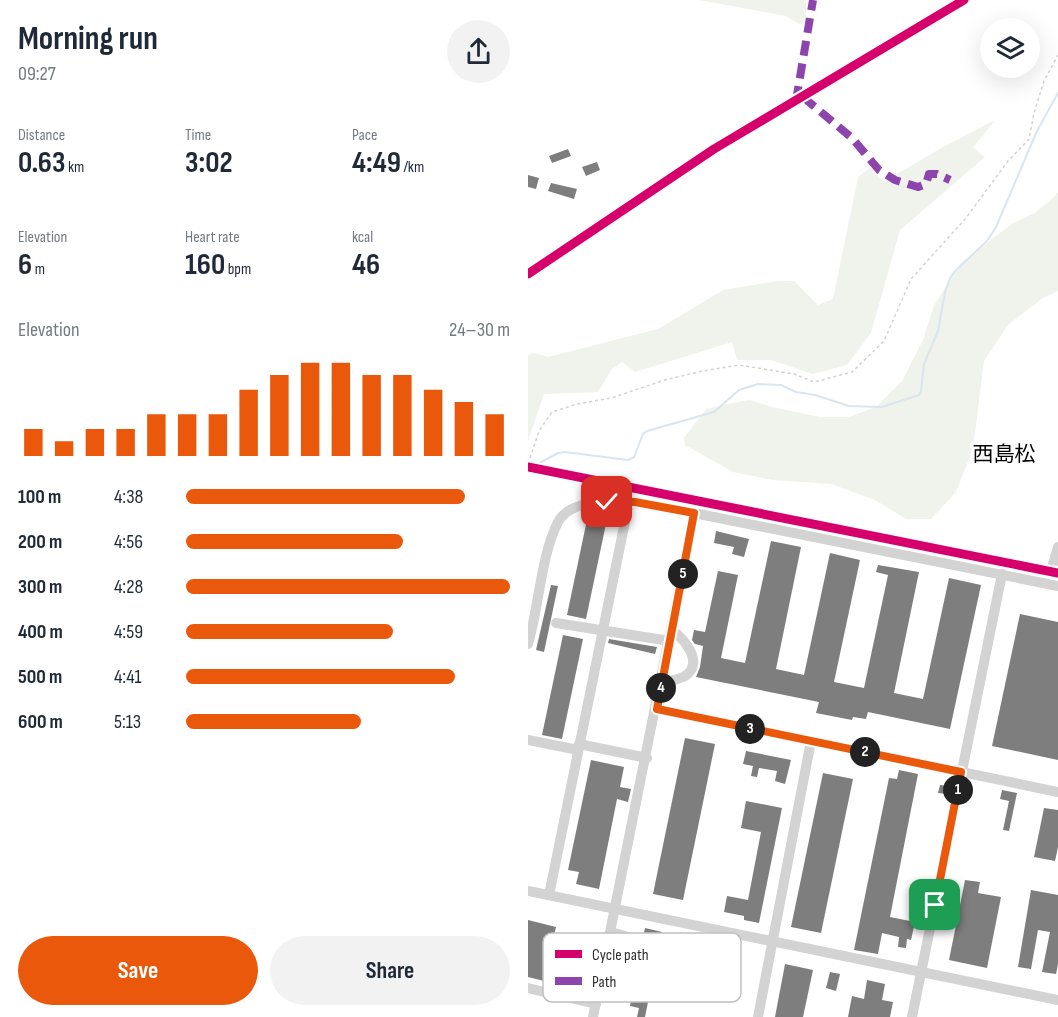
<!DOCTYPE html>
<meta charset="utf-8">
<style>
:root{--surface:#fff;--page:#f2f2f3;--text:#1f2937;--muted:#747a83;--accent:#ea580c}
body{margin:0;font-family:"Sofia Sans Condensed","Noto Sans JP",sans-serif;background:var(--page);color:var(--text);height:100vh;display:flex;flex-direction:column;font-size:22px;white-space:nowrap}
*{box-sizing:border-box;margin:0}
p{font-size:20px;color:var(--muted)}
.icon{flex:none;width:33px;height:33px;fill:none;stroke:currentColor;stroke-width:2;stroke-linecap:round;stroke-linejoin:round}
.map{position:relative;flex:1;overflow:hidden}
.details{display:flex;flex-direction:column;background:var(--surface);width:528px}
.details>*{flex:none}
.tools{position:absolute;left:452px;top:18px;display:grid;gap:12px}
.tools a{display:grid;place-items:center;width:60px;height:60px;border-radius:50%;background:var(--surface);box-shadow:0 6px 24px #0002;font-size:30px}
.pin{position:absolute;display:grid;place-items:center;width:51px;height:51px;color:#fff;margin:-26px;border-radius:12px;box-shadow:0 3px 9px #0006}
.km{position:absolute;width:30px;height:30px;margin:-15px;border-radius:50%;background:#222;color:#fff;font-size:16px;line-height:30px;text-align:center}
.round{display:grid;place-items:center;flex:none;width:63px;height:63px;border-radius:32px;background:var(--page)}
.overview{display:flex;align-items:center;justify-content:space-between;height:102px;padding:0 18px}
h1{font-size:33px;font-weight:700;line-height:45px}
.figures{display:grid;grid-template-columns:repeat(3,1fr);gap:9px;height:102px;padding:6px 18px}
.figures div{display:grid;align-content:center}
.figures b{font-size:30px;font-weight:700}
.figures small{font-size:16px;font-weight:400}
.figures p{font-size:16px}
.chart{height:168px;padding:12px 18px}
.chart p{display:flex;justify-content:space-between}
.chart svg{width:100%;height:108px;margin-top:6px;stroke:var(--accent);stroke-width:6}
.button{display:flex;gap:12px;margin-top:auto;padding:12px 18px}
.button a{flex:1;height:69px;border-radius:36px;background:var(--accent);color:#fff;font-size:24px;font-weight:700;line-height:69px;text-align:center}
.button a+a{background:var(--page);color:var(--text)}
ul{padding:0 18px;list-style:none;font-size:20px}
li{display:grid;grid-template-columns:96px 72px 1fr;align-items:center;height:45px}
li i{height:15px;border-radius:8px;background:var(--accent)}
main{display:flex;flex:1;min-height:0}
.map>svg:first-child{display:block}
.green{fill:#f0f3ec}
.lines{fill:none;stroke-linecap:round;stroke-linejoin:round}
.stream{stroke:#dbe5ee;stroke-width:2}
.building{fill:#7e7e7e}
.path{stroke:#d2d2d2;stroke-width:1.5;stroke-dasharray:3 3;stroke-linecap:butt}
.minor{stroke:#d3d3d3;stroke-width:10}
.quiet{stroke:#8e44ad;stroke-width:8;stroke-dasharray:15 8;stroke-linecap:butt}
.cycleway-casing{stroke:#fff;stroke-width:13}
.cycleway{stroke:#d6006c;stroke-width:9}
.route-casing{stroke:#fff;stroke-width:12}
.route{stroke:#ea580c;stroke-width:8}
.labels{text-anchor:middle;stroke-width:6;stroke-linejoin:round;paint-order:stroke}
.neighbourhood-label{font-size:21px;fill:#000;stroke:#fff}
.key{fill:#fff;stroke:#c0c0c0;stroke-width:1.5}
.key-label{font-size:16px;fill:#2e2e2e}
</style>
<main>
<section class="details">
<div class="overview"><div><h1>Morning run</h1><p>09:27</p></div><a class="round"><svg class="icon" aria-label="share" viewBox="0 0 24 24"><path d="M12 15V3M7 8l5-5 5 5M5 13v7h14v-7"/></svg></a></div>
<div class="figures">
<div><p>Distance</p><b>0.63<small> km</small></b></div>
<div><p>Time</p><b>3:02</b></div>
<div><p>Pace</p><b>4:49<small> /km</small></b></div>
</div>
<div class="figures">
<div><p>Elevation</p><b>6<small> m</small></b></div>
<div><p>Heart rate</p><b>160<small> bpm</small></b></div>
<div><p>kcal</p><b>46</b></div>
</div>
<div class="chart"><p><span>Elevation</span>24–30 m</p>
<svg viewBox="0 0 160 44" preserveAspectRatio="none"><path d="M5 44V33M15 44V38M25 44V33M35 44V33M45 44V27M55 44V27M65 44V27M75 44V17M85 44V11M95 44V6M105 44V6M115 44V11M125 44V11M135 44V17M145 44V22M155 44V27"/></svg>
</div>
<ul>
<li><b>100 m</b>4:38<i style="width:86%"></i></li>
<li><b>200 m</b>4:56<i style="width:67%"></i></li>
<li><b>300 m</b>4:28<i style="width:100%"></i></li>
<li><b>400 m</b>4:59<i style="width:64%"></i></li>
<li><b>500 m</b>4:41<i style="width:83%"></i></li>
<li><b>600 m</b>5:13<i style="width:54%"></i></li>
</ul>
<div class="button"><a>Save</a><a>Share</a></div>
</section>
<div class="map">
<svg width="530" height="1017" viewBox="0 0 530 1017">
<rect width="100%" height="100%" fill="#fff"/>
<g class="green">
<polygon points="171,0 278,0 278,23 271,24 258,16"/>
<polygon points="467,120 445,148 457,157 372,230 343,333 319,365 285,374 243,360 209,360 204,342 107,372 94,362 84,369 70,392 16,394 0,441 0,355 6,353 20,357 130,329 195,290 249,281 266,281 290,305 305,299 330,177 343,167 355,182 415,147"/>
<polygon points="530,192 530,291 515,298 480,325 456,361 445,449 428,492 403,519 378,519 347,500 303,484 245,480 205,472 157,445 156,438 178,409 199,404 222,400 244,407 292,417 321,417 348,407 374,381 395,340 406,305 433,263 485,223 507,213 527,196"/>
</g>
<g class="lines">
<polyline class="stream" points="8,465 30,453 37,452 100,460 106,457 115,434 119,431 186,412 211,390 230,384 253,385 268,392 287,395 321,406 354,407 391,395 393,391 396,364 410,331 417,292 422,278 427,271 459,241 468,227 509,131 530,93"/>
</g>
<g class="building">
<polygon points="40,149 43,156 24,163 21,156"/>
<polygon points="69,162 72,170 58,176 54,167"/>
<polygon points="0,175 11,178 8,189 0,187"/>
<polygon points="23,183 49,189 46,199 20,191"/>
<polygon points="60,515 79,519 58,619 39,615"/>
<polygon points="188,531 221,539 216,557 204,554 206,547 186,543"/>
<polygon points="243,541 273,547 248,669 276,675 302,553 332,560 306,682 336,688 360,575 348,572 350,565 391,572 366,693 395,699 421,578 453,585 422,729 340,712 338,719 325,717 324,720 288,713 291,702 168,677 172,667 175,646 167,644 164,640 166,630 177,632 190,571 210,575 193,658 217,663"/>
<polygon points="23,585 30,586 16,652 8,650"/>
<polygon points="492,614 530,622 530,760 464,746"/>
<polygon points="35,635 55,639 34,739 14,735"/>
<polygon points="81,639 129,647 127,654 80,643"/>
<polygon points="157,738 187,744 155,900 125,894"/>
<polygon points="218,751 263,760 257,784 247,781 249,771 231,768 229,777 223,776 225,766 215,764"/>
<polygon points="63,760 96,767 92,787 103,789 100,802 89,799 71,889 48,884 51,872 40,870"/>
<polygon points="371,770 390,774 362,917 387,922 383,940 379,939 378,948 370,947 371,937 354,933 350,954 326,950 361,778 369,779"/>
<polygon points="295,773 325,779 293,933 263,927"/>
<polygon points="412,785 421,786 419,794 410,793"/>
<polygon points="474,790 489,793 481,831 475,830 481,801 472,799"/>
<polygon points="218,801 254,808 231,923 216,920 216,916 196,912 199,896 220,900 233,832 213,828"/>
<polygon points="516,808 530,810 530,847 527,861 506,857"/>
<polygon points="437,880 452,882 450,893 473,897 459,968 421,960"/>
<polygon points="503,890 530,895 530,964 528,974 514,972 522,932 510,930 503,969 490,967"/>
<polygon points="0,920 28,927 16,981 0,977"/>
<polygon points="117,928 134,932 117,1017 109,1017 111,1008 102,1006"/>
<polygon points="257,964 285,970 275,1017 247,1017"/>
<polygon points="302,972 312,974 308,991 298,988"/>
<polygon points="339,980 357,984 354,1000 365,1002 362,1017 320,1017 324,996 336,999"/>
</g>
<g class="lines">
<polyline class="path" points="2,458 11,431 24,412 49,404 83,398 137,380 170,372 211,365 266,374 286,382 324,372 356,341 383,279 438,218 480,161 501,139 506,113 516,81 530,55"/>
<g class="minor">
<polyline points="0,274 186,149 436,0"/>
<polyline points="0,467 530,573"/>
<polyline points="523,571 530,547"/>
<polyline points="28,623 142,641"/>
<path d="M0,644C11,607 13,555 30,522C49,487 134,507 166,513L530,586"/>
<path d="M134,682C141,681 150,680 157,676C177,663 156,639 144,630"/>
<polyline points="129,709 530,792"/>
<polyline points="0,740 50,750"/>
<polyline points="51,744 119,758"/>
<polyline points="0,891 530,1000"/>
<polyline points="21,895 101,502"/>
<path d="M73,981C106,985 100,975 105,947L97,936L83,932"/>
<polyline points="0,988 68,1004"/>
<polyline points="65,1017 166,513"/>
<polyline points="230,1017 283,741"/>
<polyline points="384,1017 474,574"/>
</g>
<g class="quiet">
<polyline points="275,97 324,138 351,170 367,180 390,187 398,184 401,174 409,174 422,180"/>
<polyline points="268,101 285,0"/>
</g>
<defs>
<g id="cycleway">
<polyline points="0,274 186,149 436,0"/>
<polyline points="0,467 530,573"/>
</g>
</defs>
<use href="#cycleway" class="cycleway-casing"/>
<use href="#cycleway" class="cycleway"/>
</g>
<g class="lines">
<defs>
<polyline id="route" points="79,502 107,502 166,513 129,709 433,772 407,905"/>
</defs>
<use href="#route" class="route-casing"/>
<use href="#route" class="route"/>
</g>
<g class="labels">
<g class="neighbourhood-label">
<text x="476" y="461">西島松</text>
</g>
</g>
<rect x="15" y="933" width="198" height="69" rx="9" class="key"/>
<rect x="27" y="950" width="27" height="8" fill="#d6006c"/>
<rect x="27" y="977" width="27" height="8" fill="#8e44ad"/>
<g class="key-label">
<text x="64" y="960">Cycle path</text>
<text x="64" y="987">Path</text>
</g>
</svg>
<div class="tools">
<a><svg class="icon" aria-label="layers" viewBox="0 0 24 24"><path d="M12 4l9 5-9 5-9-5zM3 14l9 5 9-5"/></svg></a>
</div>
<div class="pin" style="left:407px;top:905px;background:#1e9e55"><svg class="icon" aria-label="arrive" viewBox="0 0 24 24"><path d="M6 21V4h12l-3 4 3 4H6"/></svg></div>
<div class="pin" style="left:79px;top:502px;background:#d93025"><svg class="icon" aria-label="check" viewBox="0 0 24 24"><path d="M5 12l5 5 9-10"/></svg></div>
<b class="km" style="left:430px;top:790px">1</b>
<b class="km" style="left:337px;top:752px">2</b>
<b class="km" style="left:222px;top:729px">3</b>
<b class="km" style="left:133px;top:688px">4</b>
<b class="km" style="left:155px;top:574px">5</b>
</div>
</main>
